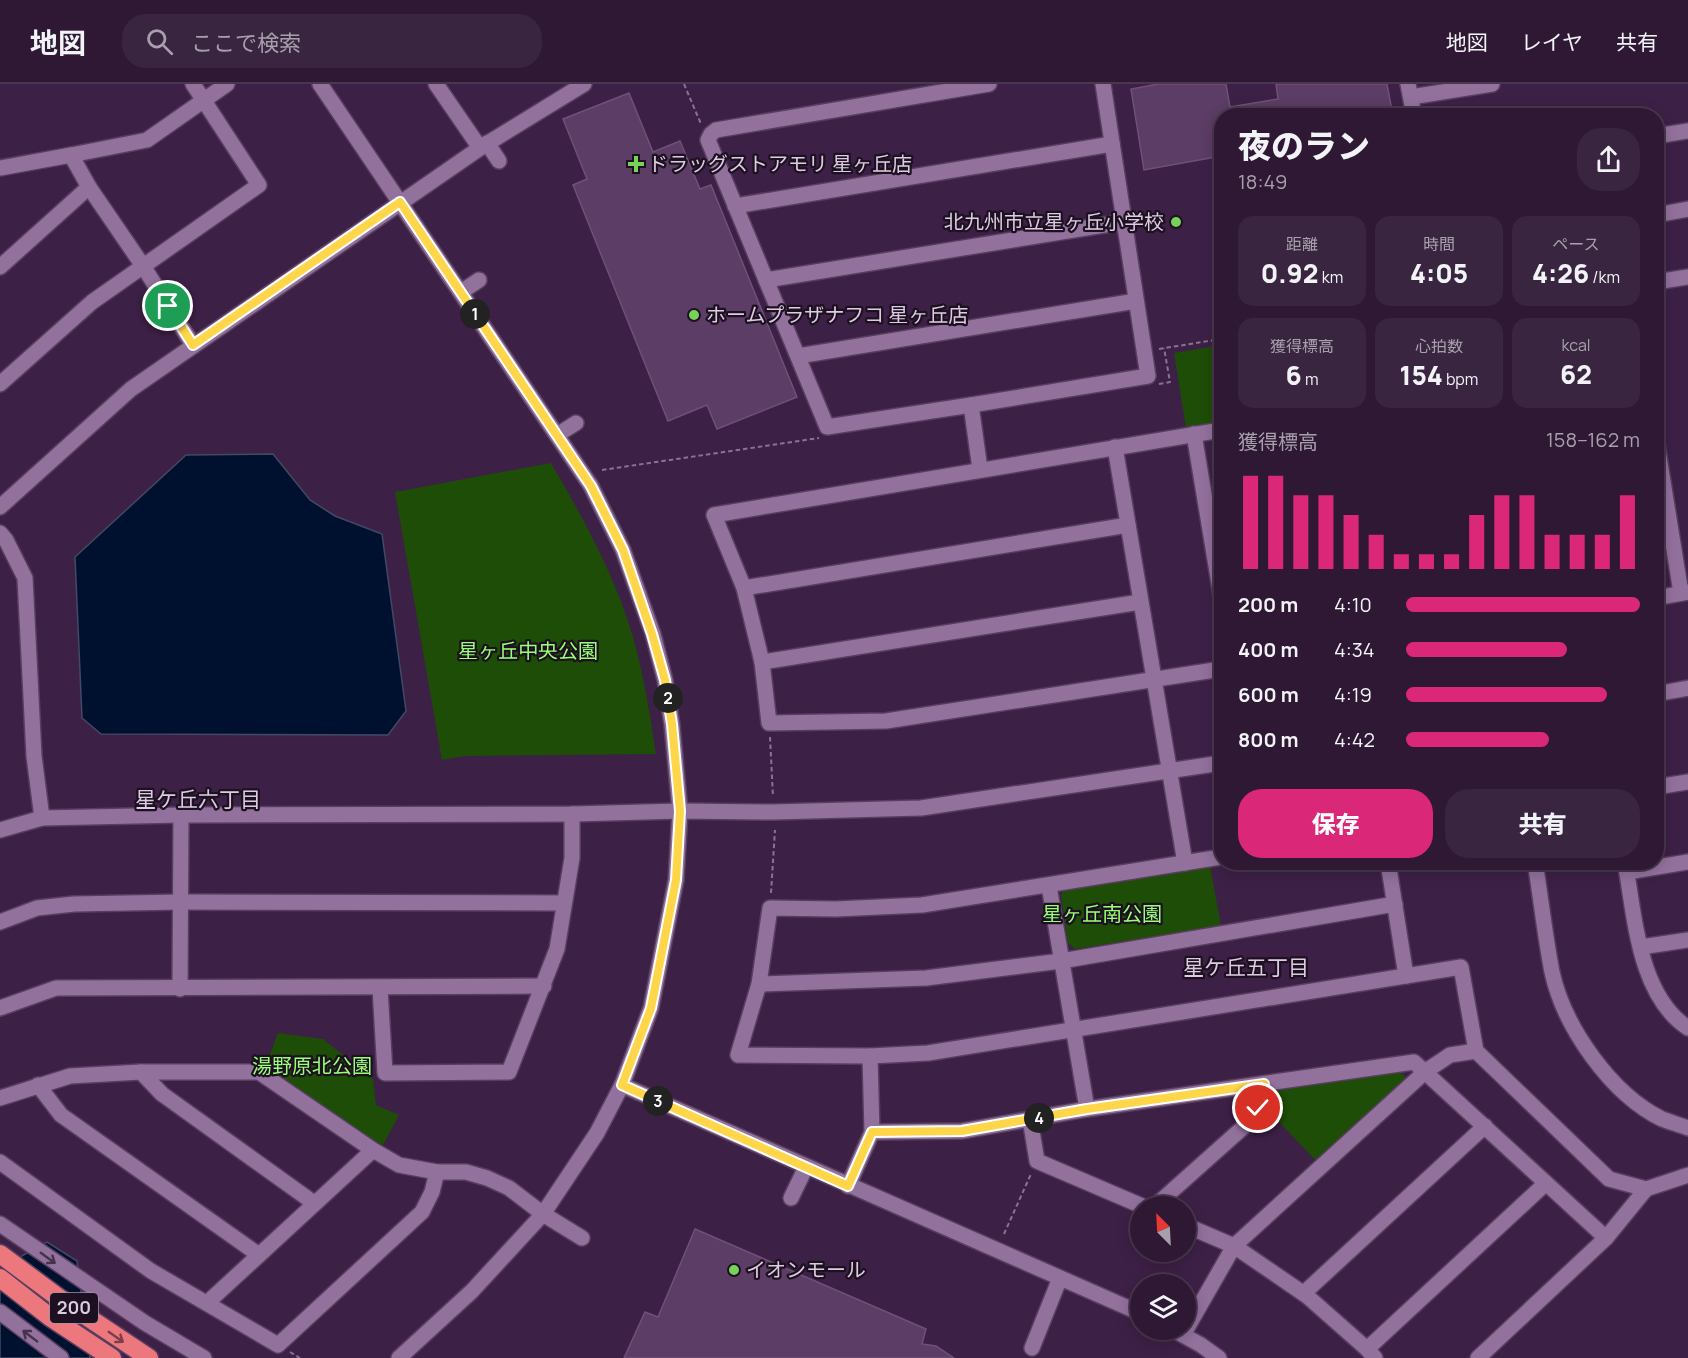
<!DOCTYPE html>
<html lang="ja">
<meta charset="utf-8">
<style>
:root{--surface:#2e1834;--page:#3a2540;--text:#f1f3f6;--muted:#a7a0ac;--line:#49374f;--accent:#db2777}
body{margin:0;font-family:Manrope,"Noto Sans JP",sans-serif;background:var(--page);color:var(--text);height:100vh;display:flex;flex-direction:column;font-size:22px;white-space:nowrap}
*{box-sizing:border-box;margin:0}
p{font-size:20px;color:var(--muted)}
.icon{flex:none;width:33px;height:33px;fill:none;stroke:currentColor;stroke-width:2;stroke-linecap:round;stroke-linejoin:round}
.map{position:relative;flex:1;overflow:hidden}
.sheet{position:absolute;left:1214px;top:24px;width:450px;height:762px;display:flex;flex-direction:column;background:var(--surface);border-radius:24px;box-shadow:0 3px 15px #0003,0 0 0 2px var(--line)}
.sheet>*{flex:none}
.needle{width:39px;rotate:336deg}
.tools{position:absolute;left:1130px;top:1112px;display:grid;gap:12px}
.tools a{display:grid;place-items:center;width:66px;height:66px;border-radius:50%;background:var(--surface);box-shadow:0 3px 15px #0003,0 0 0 2px var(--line);font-size:30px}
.pin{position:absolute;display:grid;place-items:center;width:51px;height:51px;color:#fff;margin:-26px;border:3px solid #fff;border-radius:50%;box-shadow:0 2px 6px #0007}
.km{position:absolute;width:30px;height:30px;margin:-15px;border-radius:50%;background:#222;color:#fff;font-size:16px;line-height:30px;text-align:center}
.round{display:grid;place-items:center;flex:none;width:63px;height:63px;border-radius:24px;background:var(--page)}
.summary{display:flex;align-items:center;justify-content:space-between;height:102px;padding:0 24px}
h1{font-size:33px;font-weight:800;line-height:45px}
.figures{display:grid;grid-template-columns:repeat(3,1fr);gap:9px;height:102px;padding:6px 24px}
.figures div{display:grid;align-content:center;border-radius:15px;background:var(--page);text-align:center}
.figures b{font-size:26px;font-weight:800}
.figures small{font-size:16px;font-weight:400}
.figures p{font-size:16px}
.chart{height:168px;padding:12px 24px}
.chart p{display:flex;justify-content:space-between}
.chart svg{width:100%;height:108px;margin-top:6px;stroke:var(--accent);stroke-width:6}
.cta{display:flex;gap:12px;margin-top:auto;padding:12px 24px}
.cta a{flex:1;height:69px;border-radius:24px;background:var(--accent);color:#fff;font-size:24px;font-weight:800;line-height:69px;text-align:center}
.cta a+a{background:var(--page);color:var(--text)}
ul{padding:0 24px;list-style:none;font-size:20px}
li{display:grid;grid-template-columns:96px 72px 1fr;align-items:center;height:45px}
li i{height:15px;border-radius:8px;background:var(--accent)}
header{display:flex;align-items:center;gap:36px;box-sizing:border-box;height:84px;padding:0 30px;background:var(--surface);border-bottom:2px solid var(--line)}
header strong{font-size:28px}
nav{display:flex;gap:33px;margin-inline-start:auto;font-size:21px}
.search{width:420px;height:54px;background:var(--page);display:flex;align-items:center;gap:15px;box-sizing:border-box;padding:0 21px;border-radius:24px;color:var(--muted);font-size:22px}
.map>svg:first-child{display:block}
.green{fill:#1d4d06}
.water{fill:#001130;stroke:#424965;stroke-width:1.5}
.building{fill:#5c3d65;stroke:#705079;stroke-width:1.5}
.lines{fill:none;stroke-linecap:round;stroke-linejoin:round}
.minor-casing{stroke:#583e5e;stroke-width:18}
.highway-casing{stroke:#583e5e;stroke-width:21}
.path{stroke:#8a7391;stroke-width:2;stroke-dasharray:4.5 3;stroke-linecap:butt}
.minor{stroke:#93719d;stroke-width:15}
.highway{stroke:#ec787d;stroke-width:18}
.oneway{stroke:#46324c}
.oneway2{stroke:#7a3f4a}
.route-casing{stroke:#fff;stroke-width:12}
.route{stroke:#ffd54a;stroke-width:8}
.poi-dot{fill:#77d259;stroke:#1d1021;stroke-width:2}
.labels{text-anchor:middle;stroke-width:4.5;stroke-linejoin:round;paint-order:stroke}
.shield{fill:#1d1021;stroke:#a393a8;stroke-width:1.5}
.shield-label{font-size:18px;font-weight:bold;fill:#ddcbe2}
.poi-label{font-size:20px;fill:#ddcbe2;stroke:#1d1021;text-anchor:start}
.park-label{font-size:20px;fill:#98ff75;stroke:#1d1021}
.neighbourhood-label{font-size:21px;fill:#ddcbe2;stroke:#1d1021}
</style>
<header>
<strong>地図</strong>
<div class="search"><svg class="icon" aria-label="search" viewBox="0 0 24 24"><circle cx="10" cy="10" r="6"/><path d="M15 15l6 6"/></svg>ここで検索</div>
<nav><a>地図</a><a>レイヤ</a><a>共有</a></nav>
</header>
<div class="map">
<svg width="1688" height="1274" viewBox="0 0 1688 1274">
<rect width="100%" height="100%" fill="#3d2046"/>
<g class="green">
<polygon points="1221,261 1221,339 1186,344 1174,269"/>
<path d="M551,379C583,434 615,491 633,553C644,592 650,631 656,670L465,672L442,676L395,408Z"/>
<polygon points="1210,782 1221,842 1075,865 1068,859 1061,811 1064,805"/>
<polygon points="278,949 323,955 373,995 376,1021 399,1031 383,1061 370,1057 274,990 279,981 268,975"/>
<polygon points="1390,987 1403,990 1407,997 1317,1078 1266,1024 1274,1005"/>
</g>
<g class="water">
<polygon points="273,370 310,416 335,432 382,450 406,627 388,651 101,650 82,634 75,473 186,371"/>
<polygon points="47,1158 77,1177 90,1274 0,1274 0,1184"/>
</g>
<g class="building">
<polygon points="1158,0 1226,0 1230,23 1278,15 1276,0 1387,0 1393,32 1221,32 1221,72 1144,86 1131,5"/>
<polygon points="629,9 653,68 680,57 700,105 711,101 797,313 717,345 707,321 668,337 573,101 587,95 563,35"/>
<polygon points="695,1145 926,1245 922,1260 936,1262 954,1274 624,1274 645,1228 658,1233"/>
</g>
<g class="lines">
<defs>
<g id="minor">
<polyline points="320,0 591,402 623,466 653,550 665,596 672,641 680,727 676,796 651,924 622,1001 597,1049 543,1130 472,1207 399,1274"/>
<polyline points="436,0 480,64"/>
<polyline points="989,0 716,46 711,50 708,56 827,343 971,321 1148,292 1103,0"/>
<polyline points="1408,0 1414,32"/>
<polyline points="1411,13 1492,0"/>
<polyline points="1656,52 1688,47"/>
<polyline points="487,59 499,77"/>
<polyline points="0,84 71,71"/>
<polyline points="735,122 1112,60"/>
<polyline points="1656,131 1688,125"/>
<polyline points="0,183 89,103"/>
<polyline points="766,196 1123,138"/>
<polyline points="1656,198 1688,193"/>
<polyline points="461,208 479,196"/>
<polyline points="193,261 143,182 89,103 71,71 147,56 227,0"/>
<polyline points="798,272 1136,217"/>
<polyline points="0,300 92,218 259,101 193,0"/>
<polyline points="971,321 980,385"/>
<polyline points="1221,346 714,431 744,504 762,578 769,639 886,637 1221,585"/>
<polyline points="1194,350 1221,512"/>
<polyline points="557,351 576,339"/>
<polyline points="1656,354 1681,509"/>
<polyline points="1115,363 1185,779"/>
<polyline points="0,423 131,305 480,64 584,0"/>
<polyline points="0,449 6,456 25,494 34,672 42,734"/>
<polyline points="744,504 1128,441"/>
<polyline points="1656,514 1688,508"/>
<polyline points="762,578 1140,518"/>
<polyline points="1656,610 1688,604"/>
<polyline points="1656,703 1688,698"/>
<polyline points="0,746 42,734 181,731 572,730 680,727 773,728 921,724 1221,679"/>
<polyline points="1221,773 922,821 836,825 770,824 759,900 738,971 870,972 928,969 1461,883 1476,967 1609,1095 1646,1105 1688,1091"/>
<polyline points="1388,778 1406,892"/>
<path d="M1535,778C1541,815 1545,852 1552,888C1564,943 1611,1010 1662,1035C1670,1038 1680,1041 1688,1044"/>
<path d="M1625,778C1635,832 1638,911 1688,944"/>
<polyline points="1627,788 1688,778"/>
<polyline points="1049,802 1087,1025"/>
<polyline points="0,838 37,824 74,820 180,818 564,819"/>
<polyline points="1641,863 1688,856"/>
<polyline points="759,900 926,894 1061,877 1395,820"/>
<polyline points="380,904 385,989 509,988 557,865 572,774 572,730"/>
<polyline points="180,905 181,731"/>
<polyline points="0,924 56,904 544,902"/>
<polyline points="141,988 162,1010 314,1119"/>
<polyline points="38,1001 61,1031 259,1171"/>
<polyline points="622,1001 1140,1229"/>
<polyline points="0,1014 70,992 141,988 259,988 373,1066 399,1081 437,1088 466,1088 487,1094 509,1104 543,1130 582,1154"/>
<polyline points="1030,1035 1037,1077 1142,1122"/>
<polyline points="872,1048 962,1047 1087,1025 1414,978 1606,1154 1646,1105"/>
<polyline points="0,1078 151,1187 278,1261 422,1128 432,1108 437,1088"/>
<polyline points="848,1102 872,1048 870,972"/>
<polyline points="791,1114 806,1083"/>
<polyline points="1155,1122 1248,1039 1258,1024 1264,1000"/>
<polyline points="0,1140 145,1239 204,1274"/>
<polyline points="1185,1141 1234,1162 1307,1212 1367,1265 1375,1274"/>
<polyline points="1304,1209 1485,1042"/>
<polyline points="207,1219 373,1066"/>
<polyline points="0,1228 61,1274"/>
<polyline points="1172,1245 1201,1261 1219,1274"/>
<polyline points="1183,1251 1234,1162 1426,987 1450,971 1476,967"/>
<polyline points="1032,1264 1060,1194"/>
<polyline points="1367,1265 1546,1099"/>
<polyline points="1478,1274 1606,1154"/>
</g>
<g id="highway">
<polyline points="0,1170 59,1214 149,1274"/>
<polyline points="0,1194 50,1233 112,1274"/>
</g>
</defs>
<use href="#minor" class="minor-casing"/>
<use href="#highway" class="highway-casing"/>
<g class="path">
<polyline points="684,0 701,40"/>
<polyline points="1159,265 1221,255"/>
<polyline points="1159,300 1170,298 1164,264"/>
<polyline points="602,386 819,354"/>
<polyline points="770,653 773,713"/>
<polyline points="771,809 775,746"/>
<polyline points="1004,1150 1031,1090"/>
<polyline points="290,1268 300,1274"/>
</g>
<use href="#minor" class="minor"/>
<use href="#highway" class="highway"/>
</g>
<defs><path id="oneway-shaft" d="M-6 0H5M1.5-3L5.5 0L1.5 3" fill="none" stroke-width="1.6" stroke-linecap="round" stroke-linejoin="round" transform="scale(1.5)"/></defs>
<g class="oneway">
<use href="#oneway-shaft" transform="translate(48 1174) rotate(36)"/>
<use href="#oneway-shaft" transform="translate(30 1252) rotate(-143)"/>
</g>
<use class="oneway2" href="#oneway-shaft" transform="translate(116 1253) rotate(35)"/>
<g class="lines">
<defs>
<polyline id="route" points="168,222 193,261 400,118 591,402 623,466 652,550 665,596 672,640 680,727 676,796 651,924 622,1001 848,1102 872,1048 962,1047 1087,1025 1264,1000 1258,1024"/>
</defs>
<use href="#route" class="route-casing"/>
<use href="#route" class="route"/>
</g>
<g class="poi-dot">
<path d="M633 71h6v6h6v6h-6v6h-6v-6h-6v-6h6z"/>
<circle cx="1176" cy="138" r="6"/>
<circle cx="694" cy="231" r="6"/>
<circle cx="734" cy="1186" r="6"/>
</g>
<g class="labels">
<rect class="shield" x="50" y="1209" width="48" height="30" rx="4.5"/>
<g class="shield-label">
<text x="74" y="1230">200</text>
</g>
<g class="poi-label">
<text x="648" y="87">ドラッグストアモリ 星ヶ丘店</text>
<text x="1164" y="145" text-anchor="end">北九州市立星ヶ丘小学校</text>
<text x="706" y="238">ホームプラザナフコ 星ヶ丘店</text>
<text x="746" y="1193">イオンモール</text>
</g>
<g class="park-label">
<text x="528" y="574">星ヶ丘中央公園</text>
<text x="1102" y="837">星ヶ丘南公園</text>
<text x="312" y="989">湯野原北公園</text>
</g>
<g class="neighbourhood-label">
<text x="198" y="723">星ケ丘六丁目</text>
<text x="1246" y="891">星ケ丘五丁目</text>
</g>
</g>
</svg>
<div class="tools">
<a><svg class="needle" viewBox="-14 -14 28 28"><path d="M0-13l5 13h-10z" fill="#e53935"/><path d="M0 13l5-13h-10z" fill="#a7a0ac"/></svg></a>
<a><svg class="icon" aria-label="layers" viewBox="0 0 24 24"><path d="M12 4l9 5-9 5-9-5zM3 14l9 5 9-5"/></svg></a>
</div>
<div class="pin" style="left:168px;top:222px;background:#1e9e55"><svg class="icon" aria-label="arrive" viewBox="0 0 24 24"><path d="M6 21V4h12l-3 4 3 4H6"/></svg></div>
<div class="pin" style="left:1258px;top:1024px;background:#d93025"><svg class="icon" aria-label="check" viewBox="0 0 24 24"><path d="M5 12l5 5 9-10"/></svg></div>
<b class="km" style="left:475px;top:230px">1</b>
<b class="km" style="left:668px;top:614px">2</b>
<b class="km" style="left:658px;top:1017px">3</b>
<b class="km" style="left:1039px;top:1034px">4</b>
<section class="sheet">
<div class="summary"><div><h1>夜のラン</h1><p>18:49</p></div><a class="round"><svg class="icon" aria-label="share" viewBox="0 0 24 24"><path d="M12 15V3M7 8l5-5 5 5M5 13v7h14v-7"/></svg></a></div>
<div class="figures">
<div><p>距離</p><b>0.92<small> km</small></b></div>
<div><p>時間</p><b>4:05</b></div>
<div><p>ペース</p><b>4:26<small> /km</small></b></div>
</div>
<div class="figures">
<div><p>獲得標高</p><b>6<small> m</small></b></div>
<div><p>心拍数</p><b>154<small> bpm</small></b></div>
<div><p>kcal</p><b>62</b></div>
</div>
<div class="chart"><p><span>獲得標高</span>158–162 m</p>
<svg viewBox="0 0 160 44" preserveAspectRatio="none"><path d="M5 44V6M15 44V6M25 44V14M35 44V14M45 44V22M55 44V30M65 44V38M75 44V38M85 44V38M95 44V22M105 44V14M115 44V14M125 44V30M135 44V30M145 44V30M155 44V14"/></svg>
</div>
<ul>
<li><b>200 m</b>4:10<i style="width:100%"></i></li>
<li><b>400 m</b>4:34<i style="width:69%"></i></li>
<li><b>600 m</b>4:19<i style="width:86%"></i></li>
<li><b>800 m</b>4:42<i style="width:61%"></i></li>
</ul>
<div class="cta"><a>保存</a><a>共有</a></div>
</section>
</div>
